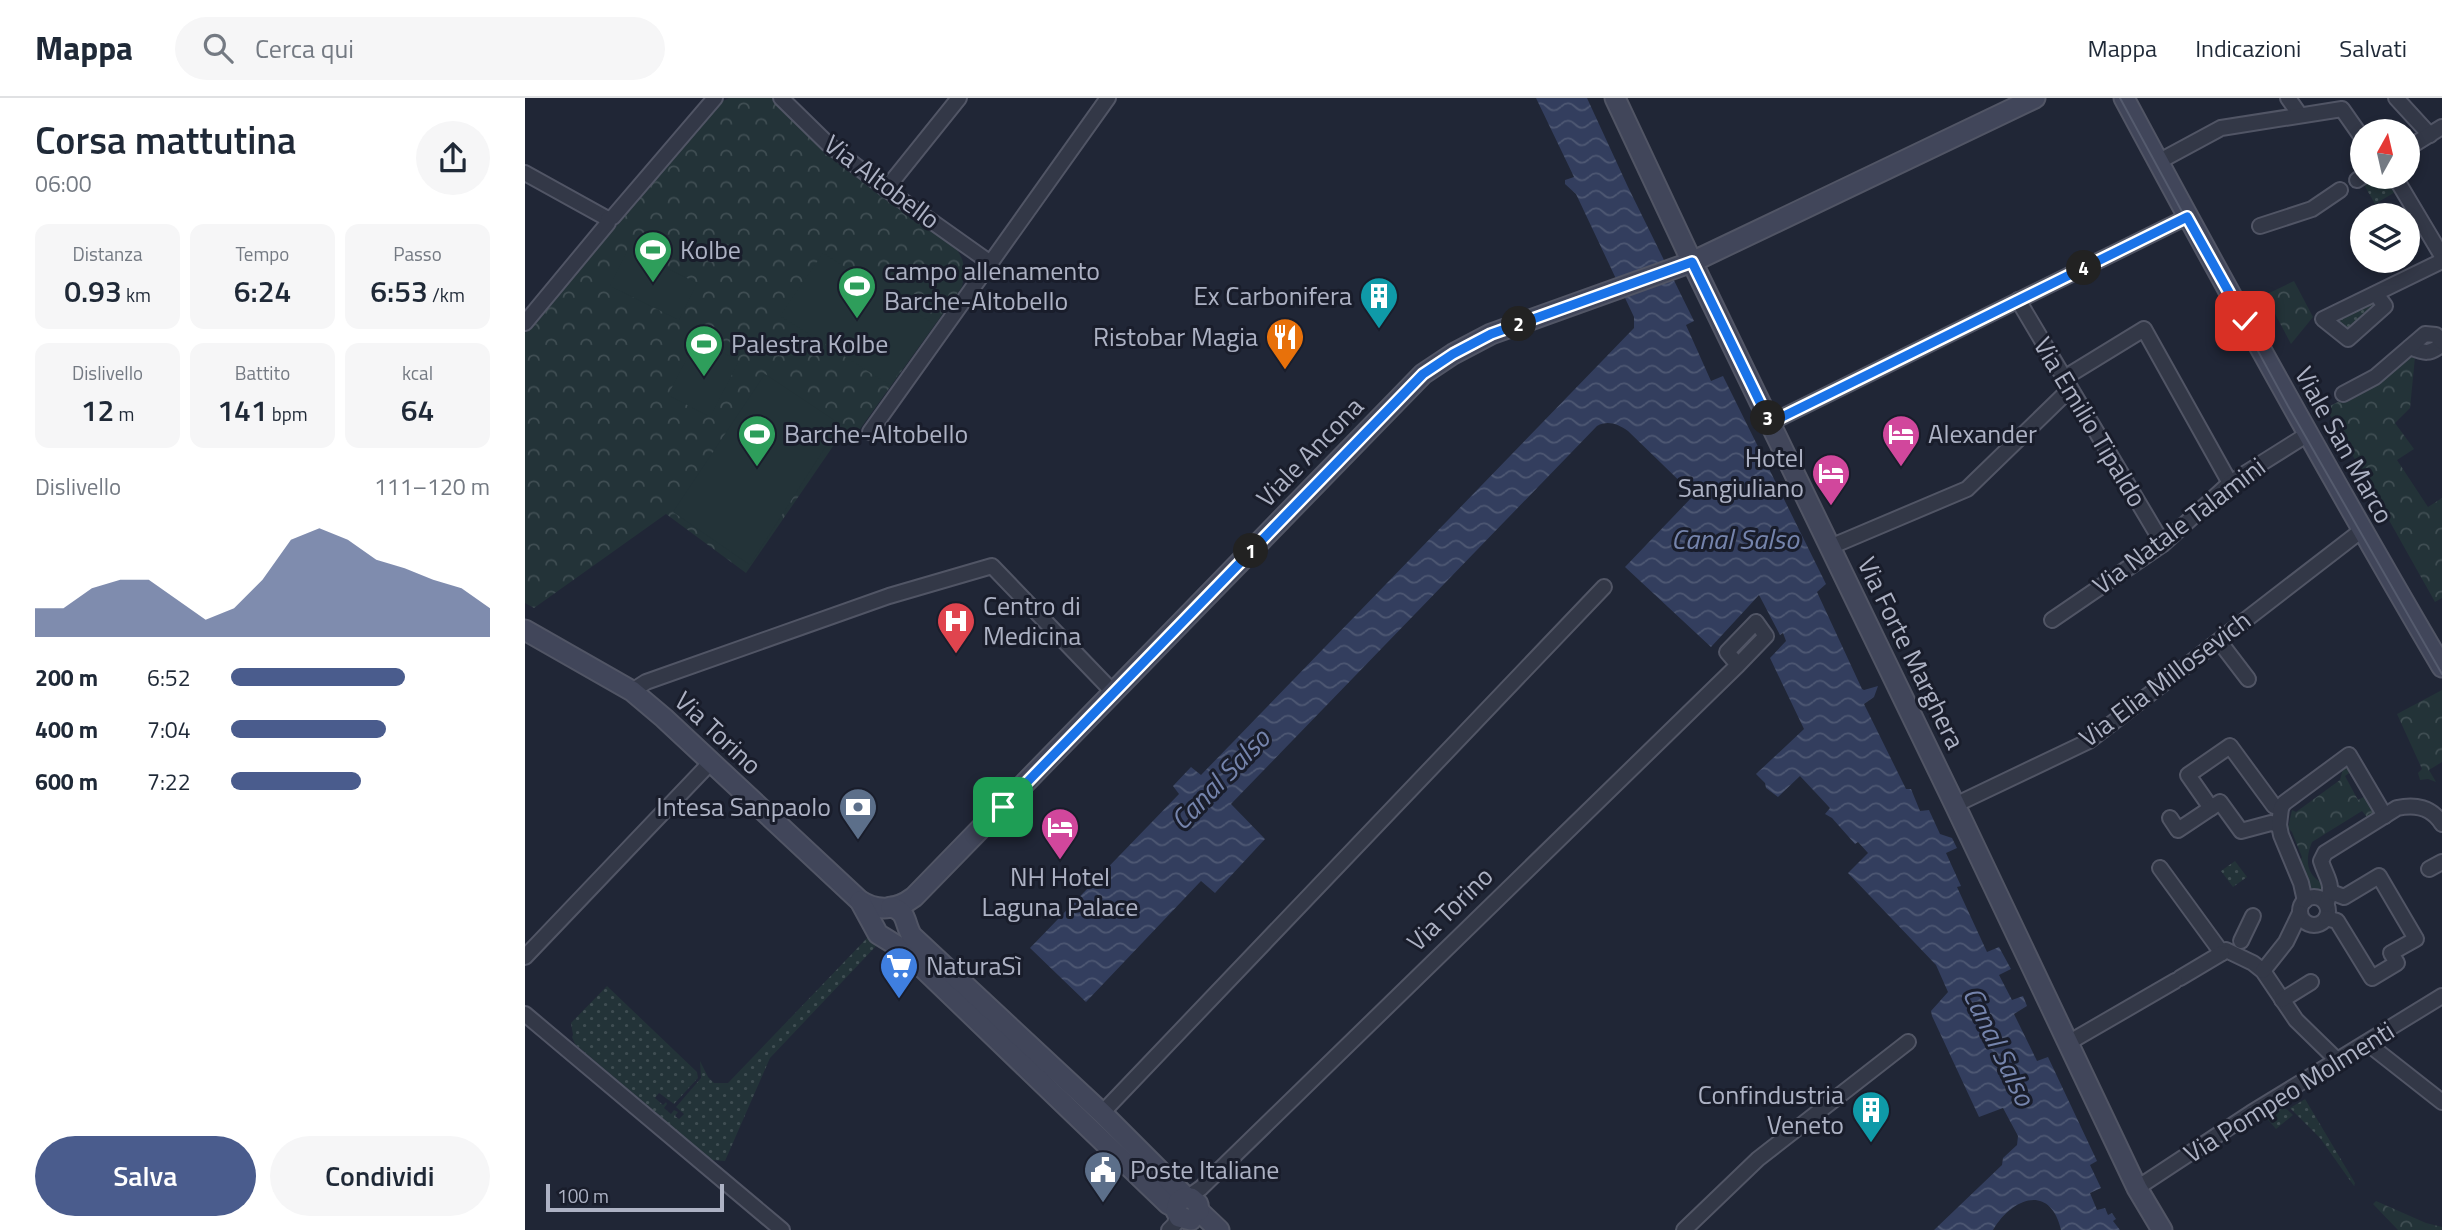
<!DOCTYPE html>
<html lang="it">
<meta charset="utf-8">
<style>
:root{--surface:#fff;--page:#f6f6f7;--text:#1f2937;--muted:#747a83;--line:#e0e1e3;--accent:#4a5c8d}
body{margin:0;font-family:"Titillium Web",sans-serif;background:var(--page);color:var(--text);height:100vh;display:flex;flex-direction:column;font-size:26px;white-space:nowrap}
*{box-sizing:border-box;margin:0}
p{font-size:23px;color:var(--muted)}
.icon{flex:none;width:38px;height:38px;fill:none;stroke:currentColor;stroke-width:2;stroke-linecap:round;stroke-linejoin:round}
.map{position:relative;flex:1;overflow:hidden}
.details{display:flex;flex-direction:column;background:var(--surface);width:525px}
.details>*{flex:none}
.needle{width:46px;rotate:8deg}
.tools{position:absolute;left:1825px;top:21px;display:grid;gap:14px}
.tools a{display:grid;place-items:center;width:70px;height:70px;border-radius:50%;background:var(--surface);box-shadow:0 4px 10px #0003;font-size:35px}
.scale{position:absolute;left:21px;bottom:18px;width:178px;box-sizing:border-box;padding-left:7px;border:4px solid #adb2c4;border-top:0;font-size:19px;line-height:24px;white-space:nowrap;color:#adb2c4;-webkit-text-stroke:5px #191d2b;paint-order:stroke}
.pin{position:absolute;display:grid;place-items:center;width:60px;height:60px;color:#fff;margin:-30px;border-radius:14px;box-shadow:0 4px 10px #0006}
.km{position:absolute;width:35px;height:35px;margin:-18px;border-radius:50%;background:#222;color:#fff;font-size:19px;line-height:35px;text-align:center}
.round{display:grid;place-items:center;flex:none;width:74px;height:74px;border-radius:37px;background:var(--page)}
.headline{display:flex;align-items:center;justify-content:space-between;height:119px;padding:0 35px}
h1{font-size:38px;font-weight:600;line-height:52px}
.figures{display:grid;grid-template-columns:repeat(3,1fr);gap:10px;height:119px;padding:7px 35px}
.figures div{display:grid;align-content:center;border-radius:14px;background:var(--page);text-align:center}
.figures b{font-size:30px;font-weight:600}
.figures small{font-size:19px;font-weight:400}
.figures p{font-size:19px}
.chart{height:196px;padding:14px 35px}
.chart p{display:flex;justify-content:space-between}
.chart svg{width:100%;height:126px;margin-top:7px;fill:var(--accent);opacity:.7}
.action{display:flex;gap:14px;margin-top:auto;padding:14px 35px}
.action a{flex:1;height:80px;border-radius:42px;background:var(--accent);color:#fff;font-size:28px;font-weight:600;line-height:80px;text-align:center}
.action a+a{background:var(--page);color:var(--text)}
ul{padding:0 35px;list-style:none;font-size:23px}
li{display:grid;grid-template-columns:112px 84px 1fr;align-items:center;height:52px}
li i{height:18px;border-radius:9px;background:var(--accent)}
header{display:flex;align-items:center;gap:42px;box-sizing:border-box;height:98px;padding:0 35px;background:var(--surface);border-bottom:2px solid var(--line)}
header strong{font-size:33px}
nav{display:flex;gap:38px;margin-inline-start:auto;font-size:24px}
.search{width:490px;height:63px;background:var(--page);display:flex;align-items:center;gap:18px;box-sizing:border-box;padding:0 24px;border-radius:38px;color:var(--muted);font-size:26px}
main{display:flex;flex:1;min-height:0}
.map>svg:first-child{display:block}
.grass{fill:url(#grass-dots)}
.park{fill:url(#park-crowns)}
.pitch{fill:#233338}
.water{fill:url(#water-waves)}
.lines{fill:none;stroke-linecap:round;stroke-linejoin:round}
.street-casing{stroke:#515565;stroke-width:18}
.secondary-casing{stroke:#515565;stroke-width:23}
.street{stroke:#333847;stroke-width:14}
.secondary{stroke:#41465a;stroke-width:19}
.tram{stroke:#555b6e;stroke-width:2}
.route-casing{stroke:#fff;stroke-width:14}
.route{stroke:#1a73e8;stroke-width:9}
.labels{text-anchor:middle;stroke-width:6;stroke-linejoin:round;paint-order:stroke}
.street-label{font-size:26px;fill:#adb2c4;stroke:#191d2b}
.poi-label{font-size:26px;fill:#adb2c4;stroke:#191d2b;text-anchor:start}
.water-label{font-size:28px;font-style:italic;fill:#7584ac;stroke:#191d2b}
</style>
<header>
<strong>Mappa</strong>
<div class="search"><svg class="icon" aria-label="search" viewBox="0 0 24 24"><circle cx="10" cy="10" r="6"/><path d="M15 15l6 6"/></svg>Cerca qui</div>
<nav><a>Mappa</a><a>Indicazioni</a><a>Salvati</a></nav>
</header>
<main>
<section class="details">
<div class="headline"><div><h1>Corsa mattutina</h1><p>06:00</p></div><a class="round"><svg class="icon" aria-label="share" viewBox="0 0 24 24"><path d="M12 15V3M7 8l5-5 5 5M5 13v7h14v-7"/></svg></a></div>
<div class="figures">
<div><p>Distanza</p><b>0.93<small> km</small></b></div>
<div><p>Tempo</p><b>6:24</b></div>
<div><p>Passo</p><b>6:53<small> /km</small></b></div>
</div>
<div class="figures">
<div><p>Dislivello</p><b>12<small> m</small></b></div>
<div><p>Battito</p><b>141<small> bpm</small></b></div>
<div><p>kcal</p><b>64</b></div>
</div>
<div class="chart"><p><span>Dislivello</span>111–120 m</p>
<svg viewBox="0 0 160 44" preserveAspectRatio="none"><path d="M0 44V34L10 34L20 27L30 24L40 24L50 31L60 38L70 34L80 24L90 10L100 6L110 10L120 17L130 20L140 24L150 27L160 34V44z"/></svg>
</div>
<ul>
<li><b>200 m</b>6:52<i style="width:67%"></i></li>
<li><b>400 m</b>7:04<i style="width:60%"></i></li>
<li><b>600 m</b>7:22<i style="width:50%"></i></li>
</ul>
<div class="action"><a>Salva</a><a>Condividi</a></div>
</section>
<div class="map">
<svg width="1917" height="1132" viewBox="0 0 1917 1132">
<defs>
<pattern id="grass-dots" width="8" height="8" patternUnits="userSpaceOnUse" patternTransform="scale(1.75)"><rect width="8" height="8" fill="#233338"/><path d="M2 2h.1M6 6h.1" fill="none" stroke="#404e53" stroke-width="1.8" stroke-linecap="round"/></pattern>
<pattern id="park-crowns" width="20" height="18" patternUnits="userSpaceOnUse" patternTransform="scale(1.75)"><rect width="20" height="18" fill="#233338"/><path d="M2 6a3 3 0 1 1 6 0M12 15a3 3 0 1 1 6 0" fill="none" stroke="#404e53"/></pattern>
<pattern id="water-waves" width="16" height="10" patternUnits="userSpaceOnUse" patternTransform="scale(1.75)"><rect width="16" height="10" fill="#333e5e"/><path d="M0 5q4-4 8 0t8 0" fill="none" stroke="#4e5873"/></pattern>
</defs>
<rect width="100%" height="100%" fill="#202636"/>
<g class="grass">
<polygon points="1848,79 1863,79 1872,93 1850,106 1838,85"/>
<polygon points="1847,203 1851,208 1823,234 1809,223"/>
<polygon points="1710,763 1722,779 1708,789 1696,773"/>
<polygon points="344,838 353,846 245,960 200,1063 187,1062 50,946 47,939 48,937 46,925 82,888 172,974 173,980 149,1006 134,995 130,1000 138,1007 141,1004 142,1006 139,1010 146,1016 149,1012 153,1014 150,1018 154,1021 159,1016 151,1009 176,980 175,963 183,979 189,985 203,985"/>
<polygon points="1780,1001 1830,1085 1829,1088 1795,1040 1765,1010"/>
<polygon points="1756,1006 1768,1017 1751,1031 1739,1017"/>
</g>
<g class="park">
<path d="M204,0H249C299,57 364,97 424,140C438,160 442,165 437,189L335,331L313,341L221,475L141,416L9,510L0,505V235L198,3Z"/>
<polygon points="1769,183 1788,219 1766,246 1740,197"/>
<polygon points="1888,257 1890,259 1885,310 1870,325 1889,351 1872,362 1903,409 1917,400 1917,500 1910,504 1801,310 1856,282"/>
<polygon points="1917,592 1917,664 1904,672 1911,684 1903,681 1895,682 1893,675 1897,671 1872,616"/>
<path d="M1819,667H1823L1827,673L1820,678L1833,702L1842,697L1854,718L1846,724L1837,713L1787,744C1780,761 1781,776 1797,785V791L1792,793L1785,790L1775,764L1777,759L1767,734L1763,730L1767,712L1771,714L1815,682Z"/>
<polygon points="1851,1103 1901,1125 1917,1129 1917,1132 1873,1132 1848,1106"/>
</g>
<g class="pitch">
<polygon points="103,151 172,185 154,222 85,188"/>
<polygon points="298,155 409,226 365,287 255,218"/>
<polygon points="172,241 214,263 185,319 143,297"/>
<polygon points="240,276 315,326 225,467 148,414"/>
</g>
<path class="water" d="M1011,0H1062L1103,89L1169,223L1161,227L1186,283L1198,278L1301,486L1292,494L1337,591L1339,592L1353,588L1349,599L1339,606L1381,691H1386L1395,713L1404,712L1415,736L1427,740L1432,750L1421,755L1436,788L1432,789L1462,854L1474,849L1486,871L1474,877L1487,902L1498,898L1502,908L1489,916L1512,963L1523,959L1572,1063L1565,1067L1576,1090L1565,1095L1572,1112L1580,1110L1583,1117L1587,1115L1591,1121L1588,1123L1595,1132H1536C1525,1085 1487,1100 1468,1132H1409L1477,1067L1478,1060L1492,1047L1493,1038L1478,1010L1454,1019L1407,918L1406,913L1423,894L1411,867L1323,775L1343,755L1333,744L1330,746L1307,720L1300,716L1305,710L1275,678L1253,699L1241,690L1240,685L1231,676L1279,631L1245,560L1261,543L1258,535L1255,537L1234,497L1186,549L1100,469L1169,397L1103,333C1093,326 1083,322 1072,328L706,706L740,741L690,795L676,783L561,904L505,850L654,696L648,688L666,669L676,677L1109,230V219L1051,96L1040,86V82L1049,79Z"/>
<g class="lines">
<defs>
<g id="street">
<polyline points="256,0 303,46 361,91 464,164"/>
<polyline points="1763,0 1775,17"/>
<polyline points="1871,0 1905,37"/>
<polyline points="1883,50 1917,29"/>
<polyline points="1633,64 1696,30 1817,11 1838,41"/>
<polyline points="0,75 83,121"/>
<polyline points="1870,79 1917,158"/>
<polyline points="1832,82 1838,78"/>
<polyline points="361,91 434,0"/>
<polyline points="1735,128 1787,111 1815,92"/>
<polyline points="1851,196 1860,208 1823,241 1798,221 1917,163"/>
<polyline points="1493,202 1638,446"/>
<polyline points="0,225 83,125 83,121 88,119 190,0"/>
<path d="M1885,249C1899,255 1905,257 1917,246"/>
<polyline points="1539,280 1619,231 1705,385"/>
<polyline points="1818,296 1850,279 1900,236 1911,237 1917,244"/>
<polyline points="1245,325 1662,119"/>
<polyline points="345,334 583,0"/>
<polyline points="1305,449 1442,391 1545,291"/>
<polyline points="1527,522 1638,446 1705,385 1783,336"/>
<polyline points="1694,543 1723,581"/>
<polyline points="107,593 121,584 364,498 467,468 589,595"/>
<polyline points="1430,707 1564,643 1837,432"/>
<polyline points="1686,710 1663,677 1705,648 1749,708 1756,710"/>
<polyline points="1645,720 1653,732 1695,704 1716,733 1746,725 1754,727"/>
<polyline points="1635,770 1697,855 1701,852 1728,865 1738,873 1771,922 1813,963"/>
<polyline points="1904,771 1917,764"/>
<circle cx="1789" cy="813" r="14"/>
<polyline points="1780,803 1776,785 1756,737 1754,727 1756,710 1759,705 1824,657 1860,718"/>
<path d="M1801,806C1810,786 1802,782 1796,763L1800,755L1872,710C1890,706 1907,709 1917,726"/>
<polyline points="1801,820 1812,823 1847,880 1872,865 1866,855 1891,841 1854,778 1819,799 1806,794"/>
<polyline points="1716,843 1728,818"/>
<polyline points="0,859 186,664"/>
<polyline points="1738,873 1761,844 1775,815"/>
<polyline points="1655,880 1697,855"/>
<polyline points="1757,902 1786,884"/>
<polyline points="0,916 257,1132"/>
<polyline points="1543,945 1650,883"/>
<polyline points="1842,945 1917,1004"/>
<polyline points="577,1015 1079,489"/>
<polyline points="1612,1090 1726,1015 1917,898"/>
<polyline points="663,1099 676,1090 1213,567 1241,538 1231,524 1202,554 1213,567"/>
<polyline points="644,1132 650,1126 652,1117"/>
<polyline points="1159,1132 1233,1061 1383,944"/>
</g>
<g id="secondary">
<polyline points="1090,0 1167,164 1430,707 1612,1090 1637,1132"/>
<path d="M1599,0C1702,192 1807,382 1917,569"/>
<path d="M0,532L107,593L139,620L334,802C352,814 372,812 389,799L898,276L928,256L966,236L1167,164L1510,0"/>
<polyline points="335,803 353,836 379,852 643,1106 651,1110"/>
<path d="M366,809C383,813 379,826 387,838L577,1015L661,1099"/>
<polyline points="674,1113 694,1132"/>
<polyline points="666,1122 654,1119 651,1113 653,1104 658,1100 666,1100 673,1106 674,1113"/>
</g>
</defs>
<use href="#street" class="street-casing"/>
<use href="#secondary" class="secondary-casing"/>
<use href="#street" class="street"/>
<use href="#secondary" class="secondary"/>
<polyline class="tram" points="1595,0 1763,308 1917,576"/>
</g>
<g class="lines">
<defs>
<polyline id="route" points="478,709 898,276 928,256 966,236 1167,164 1245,325 1662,119 1720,223"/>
</defs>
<use href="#route" class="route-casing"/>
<use href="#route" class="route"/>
</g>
<defs>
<symbol id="stadium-pin" viewBox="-11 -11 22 30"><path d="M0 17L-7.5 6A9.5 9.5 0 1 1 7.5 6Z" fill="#2e9e5b" stroke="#191d2b"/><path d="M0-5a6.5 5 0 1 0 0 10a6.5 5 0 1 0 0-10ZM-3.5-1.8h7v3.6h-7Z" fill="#fff"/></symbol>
<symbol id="building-pin" viewBox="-11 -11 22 30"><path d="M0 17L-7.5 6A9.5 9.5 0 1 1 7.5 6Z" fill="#0f9aa8" stroke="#191d2b"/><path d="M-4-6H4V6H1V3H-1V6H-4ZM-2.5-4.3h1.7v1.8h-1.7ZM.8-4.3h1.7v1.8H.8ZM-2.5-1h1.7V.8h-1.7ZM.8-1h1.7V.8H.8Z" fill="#fff"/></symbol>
<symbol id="restaurant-pin" viewBox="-11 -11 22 30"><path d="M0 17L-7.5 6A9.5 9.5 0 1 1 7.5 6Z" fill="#e8710a" stroke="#191d2b"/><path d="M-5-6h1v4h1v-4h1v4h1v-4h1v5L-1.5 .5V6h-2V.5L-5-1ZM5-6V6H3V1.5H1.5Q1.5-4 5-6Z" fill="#fff"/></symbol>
<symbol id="hotel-pin" viewBox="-11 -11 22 30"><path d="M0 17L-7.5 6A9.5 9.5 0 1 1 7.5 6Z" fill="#d1479c" stroke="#191d2b"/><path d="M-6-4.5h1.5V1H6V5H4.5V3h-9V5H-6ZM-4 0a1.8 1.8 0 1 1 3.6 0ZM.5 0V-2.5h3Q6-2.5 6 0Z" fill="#fff"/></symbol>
<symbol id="hospital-pin" viewBox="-11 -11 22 30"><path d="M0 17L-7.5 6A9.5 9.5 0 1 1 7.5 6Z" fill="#e0444e" stroke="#191d2b"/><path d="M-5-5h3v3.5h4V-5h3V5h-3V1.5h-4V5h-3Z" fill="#fff"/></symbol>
<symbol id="bank-pin" viewBox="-11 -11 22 30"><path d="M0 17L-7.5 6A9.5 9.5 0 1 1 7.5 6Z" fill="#5c6f8a" stroke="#191d2b"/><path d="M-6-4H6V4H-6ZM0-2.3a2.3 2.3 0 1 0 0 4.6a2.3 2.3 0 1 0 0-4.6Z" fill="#fff"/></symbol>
<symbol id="supermarket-pin" viewBox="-11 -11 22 30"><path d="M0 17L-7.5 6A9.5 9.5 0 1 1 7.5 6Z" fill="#3f7fe0" stroke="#191d2b"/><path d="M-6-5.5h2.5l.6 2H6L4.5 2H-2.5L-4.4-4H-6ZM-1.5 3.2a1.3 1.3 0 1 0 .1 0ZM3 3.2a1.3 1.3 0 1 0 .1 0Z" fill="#fff"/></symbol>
<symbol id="civic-pin" viewBox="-11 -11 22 30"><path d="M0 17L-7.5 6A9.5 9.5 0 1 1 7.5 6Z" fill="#5c6f8a" stroke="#191d2b"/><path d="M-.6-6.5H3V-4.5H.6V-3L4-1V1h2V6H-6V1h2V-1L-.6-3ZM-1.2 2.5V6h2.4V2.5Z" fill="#fff"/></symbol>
</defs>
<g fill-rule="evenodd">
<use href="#stadium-pin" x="106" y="130" width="44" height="60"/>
<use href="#stadium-pin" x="310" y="166" width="44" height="60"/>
<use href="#building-pin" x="832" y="176" width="44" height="60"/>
<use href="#restaurant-pin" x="738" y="217" width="44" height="60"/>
<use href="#stadium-pin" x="157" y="224" width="44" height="60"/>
<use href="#stadium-pin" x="210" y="314" width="44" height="60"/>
<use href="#hotel-pin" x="1354" y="314" width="44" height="60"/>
<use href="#hotel-pin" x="1284" y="353" width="44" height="60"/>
<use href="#hospital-pin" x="409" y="501" width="44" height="60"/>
<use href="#bank-pin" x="311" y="687" width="44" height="60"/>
<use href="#hotel-pin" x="513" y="707" width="44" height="60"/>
<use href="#supermarket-pin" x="352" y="846" width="44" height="60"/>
<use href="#building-pin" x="1324" y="990" width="44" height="60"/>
<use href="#civic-pin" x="556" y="1050" width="44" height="60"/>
</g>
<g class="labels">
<g class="street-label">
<text transform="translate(357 84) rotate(37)" y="9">Via Altobello</text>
<text transform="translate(1565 324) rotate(59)" y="9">Via Emilio Tipaldo</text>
<text transform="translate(1819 347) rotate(61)" y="9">Viale San Marco</text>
<text transform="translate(785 354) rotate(-46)" y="9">Viale Ancona</text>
<text transform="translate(1654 428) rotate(-37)" y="9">Via Natale Talamini</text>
<text transform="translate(1386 555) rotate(64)" y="9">Via Forte Marghera</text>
<text transform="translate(1640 581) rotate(-37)" y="9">Via Elia Millosevich</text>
<text transform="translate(193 635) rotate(43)" y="9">Via Torino</text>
<text transform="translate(925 811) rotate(-44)" y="9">Via Torino</text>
<text transform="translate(1764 994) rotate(-32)" y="9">Via Pompeo Molmenti</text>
</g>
<g class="poi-label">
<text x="155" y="161">Kolbe</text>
<text x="359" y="182">campo allenamento<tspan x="359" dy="30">Barche-Altobello</tspan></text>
<text x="827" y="207" text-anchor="end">Ex Carbonifera</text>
<text x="733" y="248" text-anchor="end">Ristobar Magia</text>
<text x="206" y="255">Palestra Kolbe</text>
<text x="259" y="345">Barche-Altobello</text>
<text x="1403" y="345">Alexander</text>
<text x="1279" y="369" text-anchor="end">Hotel<tspan x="1279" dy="30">Sangiuliano</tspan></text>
<text x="458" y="517">Centro di<tspan x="458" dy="30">Medicina</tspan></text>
<text x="306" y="718" text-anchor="end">Intesa Sanpaolo</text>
<text x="535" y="788" text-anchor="middle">NH Hotel<tspan x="535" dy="30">Laguna Palace</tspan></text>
<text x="401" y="877">NaturaSì</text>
<text x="1319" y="1006" text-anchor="end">Confindustria<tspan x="1319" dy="30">Veneto</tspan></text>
<text x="605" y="1081">Poste Italiane</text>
</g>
<g class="water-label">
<text x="1210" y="451">Canal Salso</text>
<text transform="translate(695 681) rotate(-46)" y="10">Canal Salso</text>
<text transform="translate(1474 948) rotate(64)" y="10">Canal Salso</text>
</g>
</g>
</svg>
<div class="tools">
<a><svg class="needle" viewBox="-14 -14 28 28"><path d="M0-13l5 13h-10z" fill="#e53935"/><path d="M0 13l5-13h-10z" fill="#747a83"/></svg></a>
<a><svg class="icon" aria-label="layers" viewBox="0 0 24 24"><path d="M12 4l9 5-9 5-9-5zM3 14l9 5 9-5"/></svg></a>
</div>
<div class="scale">100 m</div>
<div class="pin" style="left:478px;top:709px;background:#1e9e55"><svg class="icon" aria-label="arrive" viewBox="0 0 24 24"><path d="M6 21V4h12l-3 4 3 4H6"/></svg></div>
<div class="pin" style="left:1720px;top:223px;background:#d93025"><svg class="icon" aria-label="check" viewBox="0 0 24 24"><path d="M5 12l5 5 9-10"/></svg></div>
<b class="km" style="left:726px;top:453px">1</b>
<b class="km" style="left:994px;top:226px">2</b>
<b class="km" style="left:1243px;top:320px">3</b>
<b class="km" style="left:1559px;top:170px">4</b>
</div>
</main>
